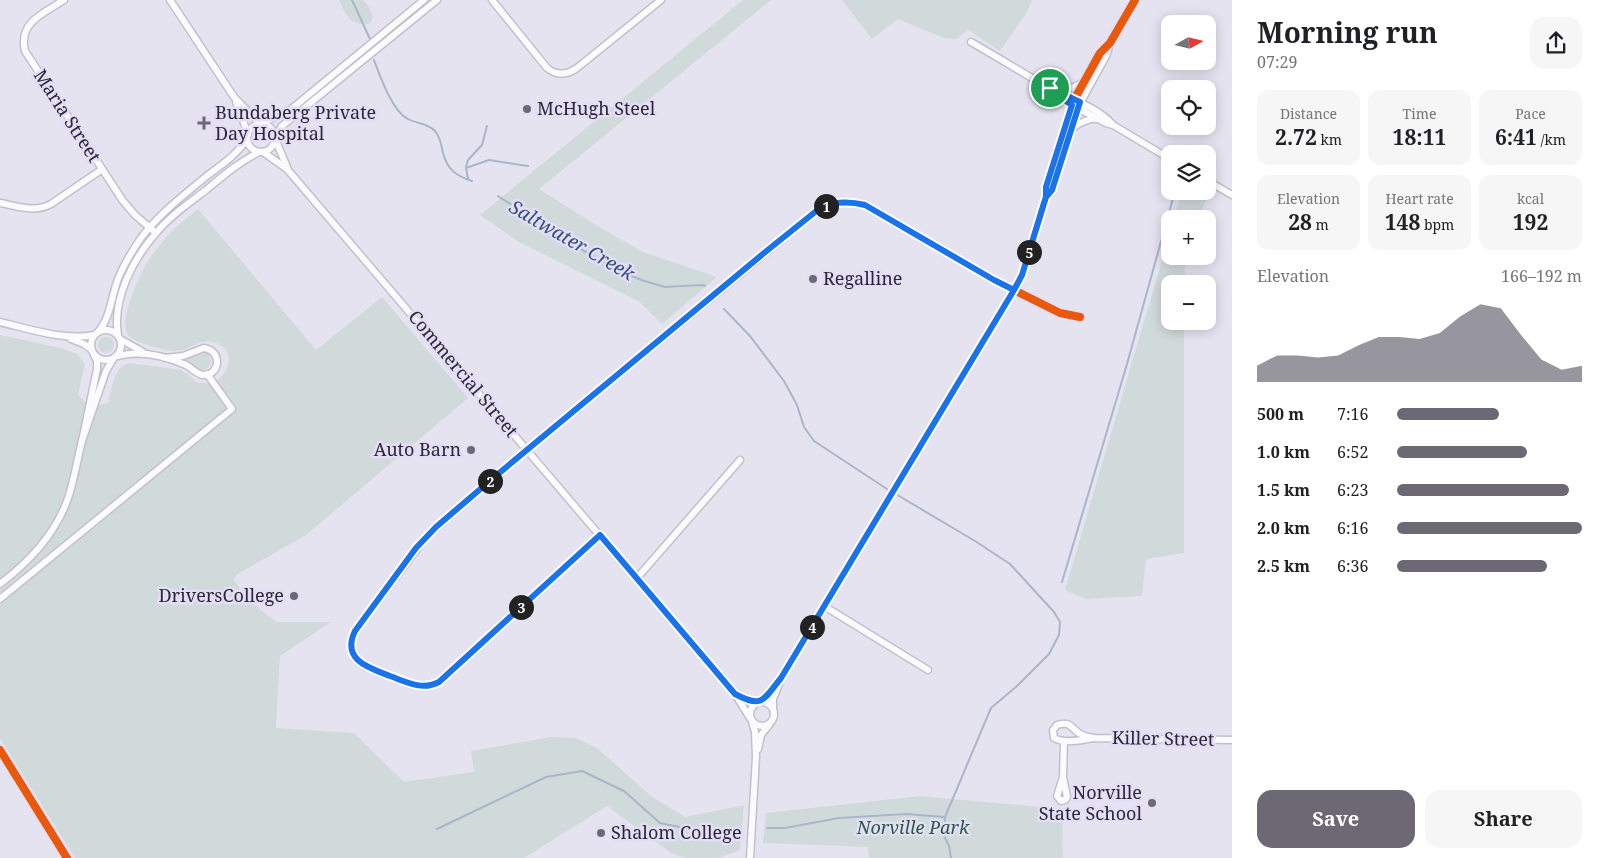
<!DOCTYPE html>
<meta charset="utf-8">
<style>
:root{--surface:#fff;--page:#f6f6f6;--text:#202124;--muted:#757577;--accent:#6c6975}
body{margin:0;font-family:"Noto Serif",serif;background:var(--page);color:var(--text);height:100vh;display:flex;flex-direction:column;font-size:19px;white-space:nowrap}
*{box-sizing:border-box;margin:0}
p{font-size:16px;color:var(--muted)}
.icon{flex:none;width:28px;height:28px;fill:none;stroke:currentColor;stroke-width:2;stroke-linecap:round;stroke-linejoin:round}
.map{position:relative;flex:1;overflow:hidden}
.side{display:flex;flex-direction:column;background:var(--surface);width:375px}
.side>*{flex:none}
.needle{width:32px;rotate:82deg}
.fabs{position:absolute;left:1161px;top:15px;display:grid;gap:10px}
.fabs a{display:grid;place-items:center;width:55px;height:55px;border-radius:10px;background:var(--surface);box-shadow:0 2px 12px #0003;font-size:25px}
.pin{position:absolute;display:grid;place-items:center;width:42px;height:42px;color:#fff;margin:-21px;border:2px solid #fff;border-radius:50%;box-shadow:0 1px 5px #0007}
.km{position:absolute;width:25px;height:25px;margin:-12px;border-radius:50%;background:#222;color:#fff;font-size:14px;line-height:25px;text-align:center}
.round{display:grid;place-items:center;flex:none;width:52px;height:52px;border-radius:15px;background:var(--page)}
.head{display:flex;align-items:center;justify-content:space-between;height:85px;padding:0 25px}
h1{font-size:28px;font-weight:700;line-height:38px}
.stats{display:grid;grid-template-columns:repeat(3,1fr);gap:8px;height:85px;padding:5px 25px}
.stats div{display:grid;align-content:center;border-radius:12px;background:var(--page);text-align:center}
.stats b{font-size:21px;font-weight:700}
.stats small{font-size:14px;font-weight:400}
.stats p{font-size:14px}
.chart{height:140px;padding:10px 25px}
.chart p{display:flex;justify-content:space-between}
.chart svg{width:100%;height:90px;margin-top:5px;fill:var(--accent);opacity:.7}
.cta{display:flex;gap:10px;margin-top:auto;padding:10px 25px}
.cta a{flex:1;height:58px;border-radius:15px;background:var(--accent);color:#fff;font-size:20px;font-weight:700;line-height:58px;text-align:center}
.cta a+a{background:var(--page);color:var(--text)}
ul{padding:0 25px;list-style:none;font-size:16px}
li{display:grid;grid-template-columns:80px 60px 1fr;align-items:center;height:38px}
li i{height:12px;border-radius:6px;background:var(--accent)}
main{display:flex;flex:1;min-height:0}
.map>svg:first-child{display:block}
.green{fill:#d1dada}
.lines{fill:none;stroke-linecap:round;stroke-linejoin:round}
.stream{stroke:#a9b6ca;stroke-width:2}
.minor-casing{stroke:#c3c0cc;stroke-width:9}
.minor{stroke:#fbfbfd;stroke-width:6}
.cycleway-casing{stroke:#e3ddf7;stroke-width:11}
.cycleway{stroke:#e8590c;stroke-width:8}
.route-casing{stroke:#fff;stroke-width:10}
.route{stroke:#1a73e8;stroke-width:6}
.poi-dot{fill:#6c6975;stroke:#e3ddf7;stroke-width:2}
.labels{text-anchor:middle;stroke-width:5;stroke-linejoin:round;paint-order:stroke}
.poi-label{font-size:18px;fill:#2a2832;stroke:#e3ddf7;text-anchor:start}
.street-label{font-size:18px;fill:#2a2832;stroke:#e3ddf7}
.park-label{font-size:18px;font-style:italic;fill:#295b41;stroke:#e3ddf7}
.water-label{font-size:19px;font-style:italic;fill:#345277;stroke:#e3ddf7}
</style>
<main>
<div class="map">
<svg width="1232" height="858" viewBox="0 0 1232 858">
<rect width="100%" height="100%" fill="#e6e3f1"/>
<g class="green">
<path d="M339,0H363C366,4 371,8 372,14C375,27 360,26 352,21C346,16 342,6 339,0Z"/>
<polygon points="743,0 771,0 539,189 601,228 643,252 717,277 662,324 640,302 519,242 480,215"/>
<polygon points="842,0 1032,0 1027,12 1000,51 968,30 956,39 944,38 898,19 872,39"/>
<polygon points="1208,189 1211,191 1197,219 1174,219 1182,191 1208,191"/>
<path d="M198,209L316,350L382,297L468,398L306,535L236,575L234,580L249,601L277,622H331L280,656L276,728L354,733L404,782L474,772L471,751L552,737L576,738L597,748L651,796L685,817L744,805L740,850L719,858H685L671,853L607,806L524,858H75L0,738V335L61,348L77,354L85,364L78,395C87,405 94,408 108,403C112,389 114,365 130,363L181,370L188,374L196,382C202,383 209,384 215,381C228,375 236,353 220,345C201,334 193,351 174,351C163,350 134,343 128,335C119,321 136,284 143,270C148,259 161,243 170,233C178,224 189,217 198,209Z"/>
<polygon points="1170,233 1170,256 1186,256 1184,284 1170,284 1170,321 1184,321 1184,553 1146,559 1142,596 1086,599 1065,590"/>
<circle cx="106" cy="345" r="8"/>
<path d="M201,352L208,354L211,361C207,379 190,365 180,360Z"/>
<polygon points="920,796 1062,809 1063,858 869,858 868,847 763,843 766,813"/>
</g>
<g class="lines">
<g class="stream">
<polyline points="352,0 370,39"/>
<path d="M374,60C380,76 392,111 408,119C417,124 428,123 435,131C441,138 441,145 443,153C447,169 456,176 472,181"/>
<polyline points="466,167 468,160 482,145 487,126"/>
<polyline points="468,179 466,168 489,160 528,166"/>
<polyline points="498,196 563,239 616,269 641,280 665,287 702,285 705,286"/>
<polyline points="724,309 750,336 784,381 797,405 804,427 814,441 890,491"/>
<polyline points="894,493 975,541 1010,564 1054,612 1060,622 1059,635 1049,654 1017,686 991,708 945,817 944,836 949,846 951,858"/>
<polyline points="1062,582 1127,364 1175,191"/>
<polyline points="767,828 785,828 839,818 906,814 944,817"/>
<polyline points="437,829 546,777 582,771 624,791 660,823 712,834 739,828"/>
</g>
<defs>
<g id="minor">
<path d="M64,0C44,13 18,22 25,51L123,201L135,215L156,233"/>
<polyline points="170,0 234,97 260,124"/>
<path d="M492,0L547,68C557,76 567,75 577,68L661,0"/>
<path d="M971,42C997,57 1022,72 1047,87C1068,98 1098,107 1113,125"/>
<polyline points="1056,89 1072,88 1082,83"/>
<polyline points="1054,93 1072,105 1106,123 1113,125 1170,159"/>
<polyline points="236,102 248,134"/>
<polyline points="262,123 289,111 424,0"/>
<circle cx="261" cy="138" r="14"/>
<path d="M1071,130C1077,123 1090,118 1098,119"/>
<polyline points="276,137 282,126 437,0"/>
<polyline points="276,141 287,167"/>
<polyline points="263,152 287,169 735,694 750,718"/>
<polyline points="1208,181 1232,195"/>
<polyline points="1046,197 1052,190 1078,107 1106,56 1109,47"/>
<path d="M0,203C17,206 35,213 51,204L101,170"/>
<path d="M0,322C29,329 65,341 94,335"/>
<circle cx="106" cy="345" r="15"/>
<path d="M98,332C111,317 111,297 118,279C124,264 132,251 141,238C160,213 184,195 208,175C223,164 238,154 247,138"/>
<path d="M118,335C112,299 133,259 156,233C170,216 189,203 206,190C223,176 239,162 259,152"/>
<polyline points="71,339 84,344 92,350"/>
<polyline points="120,339 143,352"/>
<polyline points="94,355 97,361 97,369 82,441 106,371 113,359"/>
<path d="M118,356C140,350 165,356 186,365C192,368 196,374 203,375C220,376 223,351 204,348L183,356L165,358"/>
<path d="M600,535L443,679C421,696 390,675 367,667C353,660 348,646 355,631L426,537L492,479L813,214L820,208L834,203H855L865,205L994,280L1060,313L1080,317"/>
<polyline points="637,578 740,460"/>
<path d="M0,584C29,562 54,536 67,501C74,482 77,460 82,441"/>
<polyline points="0,599 232,409 207,374"/>
<polyline points="824,606 928,670"/>
<polyline points="737,694 749,701 757,702"/>
<circle cx="762" cy="714" r="12"/>
<polyline points="758,702 766,697 781,678 1014,290 1022,275 1044,203 1046,197 1046,187 1074,100 1100,53 1110,43 1135,0"/>
<polyline points="773,708 773,699 779,684"/>
<path d="M1094,738C1083,740 1064,744 1054,738L1053,730L1057,725C1072,720 1071,730 1082,735C1086,737 1090,737 1094,738L1232,740"/>
<polyline points="758,749 761,735 769,725"/>
<polyline points="0,750 67,858"/>
<polyline points="1063,777 1057,796 1061,801 1065,800 1067,797 1063,777 1064,741"/>
<polyline points="750,858 756,757 755,732 752,721"/>
</g>
</defs>
<use href="#minor" class="minor-casing"/>
<use href="#minor" class="minor"/>
<defs>
<g id="cycleway">
<path d="M600,535L443,679C421,696 390,675 367,667C353,660 348,646 355,631L426,537L492,479L813,214L820,208L834,203H855L865,205L994,280L1060,313L1080,317"/>
<polyline points="758,702 766,697 781,678 1014,290 1022,275 1044,203 1046,197 1046,187 1074,100 1100,53 1110,43 1135,0"/>
<polyline points="0,750 67,858"/>
</g>
</defs>
<use href="#cycleway" class="cycleway-casing"/>
<use href="#cycleway" class="cycleway"/>
</g>
<g class="lines">
<defs>
<path id="route" d="M1050,88L1055,94L1072,105L1046,187V197L1044,203L1022,275L1014,290L994,280L865,205C849,201 835,201 820,208L764,253L492,479L436,527L416,548L355,631C341,660 369,668 390,676C407,682 422,691 439,682L600,535L735,694C763,709 763,700 781,678L1014,290L1022,275L1046,197L1052,190L1080,102L1050,88"/>
</defs>
<use href="#route" class="route-casing"/>
<use href="#route" class="route"/>
</g>
<g class="poi-dot">
<circle cx="527" cy="109" r="5"/>
<path d="M201.5 115.5h5v5h5v5h-5v5h-5v-5h-5v-5h5z"/>
<circle cx="813" cy="279" r="5"/>
<circle cx="471" cy="450" r="5"/>
<circle cx="294" cy="596" r="5"/>
<circle cx="1152" cy="803" r="5"/>
<circle cx="601" cy="833" r="5"/>
</g>
<g class="labels">
<g class="poi-label">
<text x="537" y="115">McHugh Steel</text>
<text x="215" y="119">Bundaberg Private<tspan x="215" dy="21">Day Hospital</tspan></text>
<text x="823" y="285">Regalline</text>
<text x="461" y="456" text-anchor="end">Auto Barn</text>
<text x="284" y="602" text-anchor="end">DriversCollege</text>
<text x="1142" y="799" text-anchor="end">Norville<tspan x="1142" dy="21">State School</tspan></text>
<text x="611" y="839">Shalom College</text>
</g>
<g class="street-label">
<text transform="translate(67 116) rotate(57)" y="6">Maria Street</text>
<text transform="translate(463 374) rotate(50)" y="6">Commercial Street</text>
<text transform="translate(1163 739) rotate(1)" y="6">Killer Street</text>
</g>
<g class="park-label">
<text x="913" y="834">Norville Park</text>
</g>
<g class="water-label">
<text transform="translate(572 240) rotate(30)" y="7">Saltwater Creek</text>
</g>
</g>
</svg>
<div class="fabs">
<a><svg class="needle" viewBox="-14 -14 28 28"><path d="M0-13l5 13h-10z" fill="#e53935"/><path d="M0 13l5-13h-10z" fill="#757577"/></svg></a>
<a><svg class="icon" aria-label="locate" viewBox="0 0 24 24"><circle cx="12" cy="12" r="6"/><path d="M12 2v4M12 18v4M2 12h4M18 12h4"/></svg></a>
<a><svg class="icon" aria-label="layers" viewBox="0 0 24 24"><path d="M12 4l9 5-9 5-9-5zM3 14l9 5 9-5"/></svg></a>
<a>+</a>
<a>−</a>
</div>
<div class="pin" style="left:1050px;top:88px;background:#1e9e55"><svg class="icon" aria-label="arrive" viewBox="0 0 24 24"><path d="M6 21V4h12l-3 4 3 4H6"/></svg></div>
<b class="km" style="left:826px;top:206px">1</b>
<b class="km" style="left:490px;top:481px">2</b>
<b class="km" style="left:521px;top:607px">3</b>
<b class="km" style="left:812px;top:627px">4</b>
<b class="km" style="left:1029px;top:252px">5</b>
</div>
<section class="side">
<div class="head"><div><h1>Morning run</h1><p>07:29</p></div><a class="round"><svg class="icon" aria-label="share" viewBox="0 0 24 24"><path d="M12 15V3M7 8l5-5 5 5M5 13v7h14v-7"/></svg></a></div>
<div class="stats">
<div><p>Distance</p><b>2.72<small> km</small></b></div>
<div><p>Time</p><b>18:11</b></div>
<div><p>Pace</p><b>6:41<small> /km</small></b></div>
</div>
<div class="stats">
<div><p>Elevation</p><b>28<small> m</small></b></div>
<div><p>Heart rate</p><b>148<small> bpm</small></b></div>
<div><p>kcal</p><b>192</b></div>
</div>
<div class="chart"><p><span>Elevation</span>166–192 m</p>
<svg viewBox="0 0 160 44" preserveAspectRatio="none"><path d="M0 44V36L10 31L20 31L30 32L40 31L50 26L60 22L70 22L80 23L90 20L100 12L110 6L120 8L130 21L140 33L150 38L160 36V44z"/></svg>
</div>
<ul>
<li><b>500 m</b>7:16<i style="width:55%"></i></li>
<li><b>1.0 km</b>6:52<i style="width:70%"></i></li>
<li><b>1.5 km</b>6:23<i style="width:93%"></i></li>
<li><b>2.0 km</b>6:16<i style="width:100%"></i></li>
<li><b>2.5 km</b>6:36<i style="width:81%"></i></li>
</ul>
<div class="cta"><a>Save</a><a>Share</a></div>
</section>
</main>
